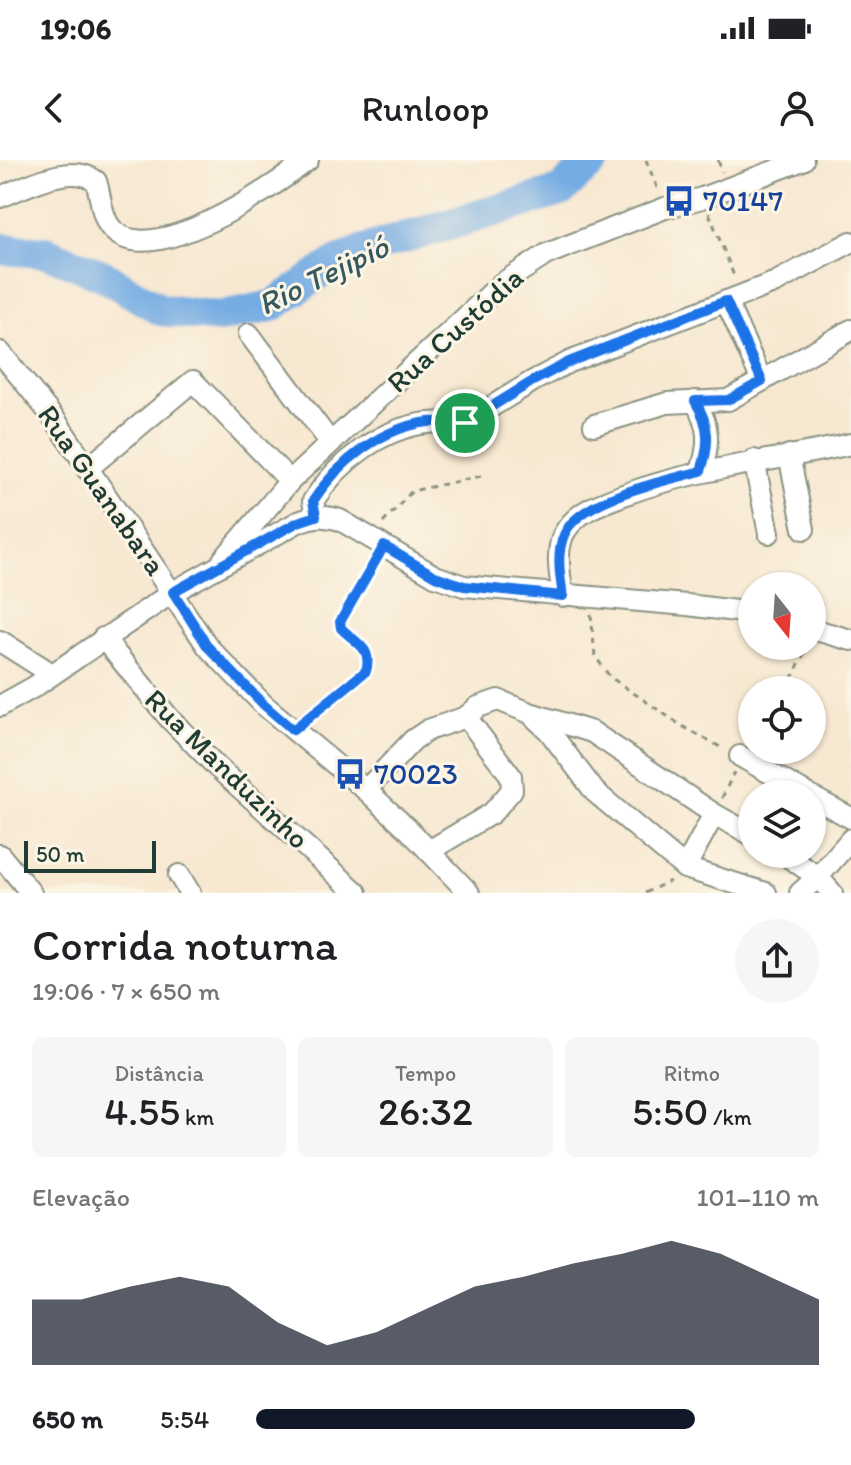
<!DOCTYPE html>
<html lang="pt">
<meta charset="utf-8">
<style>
:root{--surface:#fff;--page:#f6f6f6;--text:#202124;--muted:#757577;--accent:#111827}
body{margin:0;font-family:Itim,sans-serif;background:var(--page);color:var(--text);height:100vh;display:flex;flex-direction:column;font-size:30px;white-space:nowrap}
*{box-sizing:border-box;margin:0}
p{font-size:26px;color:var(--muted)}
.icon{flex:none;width:44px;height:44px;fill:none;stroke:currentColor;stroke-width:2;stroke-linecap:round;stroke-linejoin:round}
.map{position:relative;height:733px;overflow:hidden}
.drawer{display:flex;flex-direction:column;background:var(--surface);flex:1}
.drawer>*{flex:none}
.needle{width:52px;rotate:163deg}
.controls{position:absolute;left:738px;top:412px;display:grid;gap:16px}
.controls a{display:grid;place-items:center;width:88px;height:88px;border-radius:50%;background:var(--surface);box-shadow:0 2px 6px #0004;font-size:40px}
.scale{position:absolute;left:24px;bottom:20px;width:132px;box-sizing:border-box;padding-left:8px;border:4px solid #1f3d34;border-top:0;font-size:22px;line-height:28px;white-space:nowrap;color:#1f3d34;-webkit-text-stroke:6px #fcf5e5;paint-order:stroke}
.pin{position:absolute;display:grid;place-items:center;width:68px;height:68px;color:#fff;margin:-34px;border:4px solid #fff;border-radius:50%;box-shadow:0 2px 8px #0007}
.round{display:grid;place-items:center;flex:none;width:84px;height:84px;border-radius:42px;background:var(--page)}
.summary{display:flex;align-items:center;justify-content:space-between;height:136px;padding:0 32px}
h1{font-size:44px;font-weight:600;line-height:60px}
.stats{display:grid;grid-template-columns:repeat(3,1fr);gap:12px;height:136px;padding:8px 32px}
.stats div{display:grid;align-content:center;border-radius:12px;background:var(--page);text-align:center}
.stats b{font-size:40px;font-weight:600}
.stats small{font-size:22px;font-weight:400}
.stats p{font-size:22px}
.chart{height:224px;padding:16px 32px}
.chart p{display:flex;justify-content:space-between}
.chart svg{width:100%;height:144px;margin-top:8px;fill:var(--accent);opacity:.7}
ul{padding:0 32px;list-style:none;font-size:26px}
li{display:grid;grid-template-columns:128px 96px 1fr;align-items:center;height:60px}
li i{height:20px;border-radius:10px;background:var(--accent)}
.status{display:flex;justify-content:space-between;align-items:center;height:56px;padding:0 40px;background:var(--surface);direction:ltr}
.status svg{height:22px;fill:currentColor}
header{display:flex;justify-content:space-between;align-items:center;height:104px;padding:0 32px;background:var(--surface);font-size:36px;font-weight:600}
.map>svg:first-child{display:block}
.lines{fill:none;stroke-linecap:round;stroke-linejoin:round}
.river{stroke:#74ace3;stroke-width:32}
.minor-casing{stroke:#8b9282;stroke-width:24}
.path{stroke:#8b9282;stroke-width:3;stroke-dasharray:6 6;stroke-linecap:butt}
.minor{stroke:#fff;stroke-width:20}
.route-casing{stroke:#fff;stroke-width:16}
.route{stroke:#1a73e8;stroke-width:10}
.labels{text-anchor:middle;stroke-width:6;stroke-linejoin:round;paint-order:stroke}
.transit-label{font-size:30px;fill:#164399;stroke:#fcf5e5;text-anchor:start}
.street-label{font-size:30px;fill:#1f3d34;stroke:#fcf5e5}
.water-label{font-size:32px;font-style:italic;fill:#345960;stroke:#fcf5e5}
</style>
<div class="status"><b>19:06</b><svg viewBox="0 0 49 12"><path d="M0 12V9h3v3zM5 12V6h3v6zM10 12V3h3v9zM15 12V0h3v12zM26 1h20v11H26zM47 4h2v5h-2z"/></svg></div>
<header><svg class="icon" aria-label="back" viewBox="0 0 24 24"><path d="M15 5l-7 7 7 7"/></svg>Runloop<svg class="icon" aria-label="person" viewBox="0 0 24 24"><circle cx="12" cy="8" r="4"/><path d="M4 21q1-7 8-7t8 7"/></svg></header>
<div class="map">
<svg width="851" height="733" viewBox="0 0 851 733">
<rect width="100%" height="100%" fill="#fcf5e5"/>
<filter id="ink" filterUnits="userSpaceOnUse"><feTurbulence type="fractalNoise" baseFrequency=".0125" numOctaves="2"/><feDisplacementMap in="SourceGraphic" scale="16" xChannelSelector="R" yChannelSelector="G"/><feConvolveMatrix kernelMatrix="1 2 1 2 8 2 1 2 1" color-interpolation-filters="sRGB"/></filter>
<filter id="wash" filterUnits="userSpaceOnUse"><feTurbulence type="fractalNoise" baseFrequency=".006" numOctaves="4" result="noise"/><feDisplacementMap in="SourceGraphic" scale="32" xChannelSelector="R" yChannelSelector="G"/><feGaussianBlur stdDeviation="1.8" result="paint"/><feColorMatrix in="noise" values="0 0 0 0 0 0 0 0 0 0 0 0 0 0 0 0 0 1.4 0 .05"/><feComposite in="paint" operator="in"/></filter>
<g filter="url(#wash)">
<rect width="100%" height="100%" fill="#f7e8d1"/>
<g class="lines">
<polyline class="river" points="0,89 46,92 102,115 161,150 219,157 272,146 335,103 364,90 561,31 594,0"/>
</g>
</g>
<g filter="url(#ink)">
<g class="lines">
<defs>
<g id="minor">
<path d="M0,37C26,27 70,2 96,21C101,36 101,56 111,68C149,113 275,26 308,0"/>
<polyline points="726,141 762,221"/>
<polyline points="249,174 330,282"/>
<polyline points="0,192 56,261 208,487 264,545 366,630 410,671 469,733"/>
<path d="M695,241C710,266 710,284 701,311"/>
<polyline points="594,265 667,243 728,240 851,170"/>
<polyline points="789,295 804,369"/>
<polyline points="754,300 769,373"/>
<polyline points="87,309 193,221 290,321"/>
<path d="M316,356L313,341C338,302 381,268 428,263C440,261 452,264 465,263L533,221L569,202L776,122L851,82"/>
<polyline points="223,400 290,321 501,124 547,94 665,48 702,38 803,0"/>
<path d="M563,436C560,416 554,388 566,370C581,348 606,342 629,333C701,307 776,301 851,284"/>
<polyline points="812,469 851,480"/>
<polyline points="103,478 170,559 217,607 357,733"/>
<polyline points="0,481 52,514"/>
<path d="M0,546L34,527L173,432L298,362C314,356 324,355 340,360L435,416L464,426L687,445L752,453"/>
<polyline points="533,556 549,571 595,632 685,708 766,733"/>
<polyline points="740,596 807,634"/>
<polyline points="366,630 413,580 428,570 466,557 478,547 498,540 530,553 592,572 714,654 752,675"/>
<polyline points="812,637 851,658"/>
<polyline points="429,691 492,653 512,630 511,616 466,557"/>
<polyline points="784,694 818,717 832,733"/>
<polyline points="0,695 31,733"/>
<polyline points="685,708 714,654"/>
<polyline points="179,715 190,733"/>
<polyline points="800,733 818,717 851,679"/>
</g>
</defs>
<use href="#minor" class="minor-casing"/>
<g class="path">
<polyline points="646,0 658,30"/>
<polyline points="718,0 722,12"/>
<polyline points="709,53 734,116"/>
<polyline points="383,363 412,331 486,315"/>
<polyline points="591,454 595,496 610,517 682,566 722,588"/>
<polyline points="786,530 808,486"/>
<path d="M308,558L366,511C375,479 345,485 340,462L374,403"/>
<polyline points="722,638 734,612"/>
<polyline points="645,733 670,721"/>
</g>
<use href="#minor" class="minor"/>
</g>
</g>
<g class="lines" filter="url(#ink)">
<defs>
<path id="route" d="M726,141L762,221L728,240L695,241C710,265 710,284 701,311C665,321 579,338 564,375C556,394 560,416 563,436L464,426L435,416L384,386L340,462L341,468C355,483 373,487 366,511L293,570L264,545L208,487L173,432L298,362L316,356L313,341C338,302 381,268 428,262C440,261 452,265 465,263L533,221L569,202Z"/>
</defs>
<use href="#route" class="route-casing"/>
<use href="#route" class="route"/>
</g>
<defs>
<symbol id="bus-bare" viewBox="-9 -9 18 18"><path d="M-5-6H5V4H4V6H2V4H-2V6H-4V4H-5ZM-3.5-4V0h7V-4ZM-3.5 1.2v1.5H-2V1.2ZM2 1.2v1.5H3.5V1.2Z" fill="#1a4fb4" stroke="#fcf5e5" stroke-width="2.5" paint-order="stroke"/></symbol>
</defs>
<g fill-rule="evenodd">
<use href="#bus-bare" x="657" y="19" width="44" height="44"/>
<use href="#bus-bare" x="328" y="592" width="44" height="44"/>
</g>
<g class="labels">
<g class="transit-label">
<text x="703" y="51">70147</text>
<text x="374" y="624">70023</text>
</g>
<g class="street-label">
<text transform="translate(455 170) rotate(-42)" y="10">Rua Custódia</text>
<text transform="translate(102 330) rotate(55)" y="10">Rua Guanabara</text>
<text transform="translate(227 609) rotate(44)" y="10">Rua Manduzinho</text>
</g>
<g class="water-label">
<text transform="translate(323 115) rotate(-26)" y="11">Rio Tejipió</text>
</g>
</g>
</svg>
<div class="controls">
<a><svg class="needle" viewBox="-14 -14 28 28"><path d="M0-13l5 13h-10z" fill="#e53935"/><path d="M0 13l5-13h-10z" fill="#757577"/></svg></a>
<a><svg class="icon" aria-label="locate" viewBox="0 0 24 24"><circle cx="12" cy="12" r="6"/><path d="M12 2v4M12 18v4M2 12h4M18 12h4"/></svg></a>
<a><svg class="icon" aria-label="layers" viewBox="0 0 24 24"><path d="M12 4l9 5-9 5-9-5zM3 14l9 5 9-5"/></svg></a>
</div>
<div class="scale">50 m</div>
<div class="pin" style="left:465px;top:263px;background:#1e9e55"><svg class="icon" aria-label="arrive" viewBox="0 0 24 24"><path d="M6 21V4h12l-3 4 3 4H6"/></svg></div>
</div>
<section class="drawer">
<div class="summary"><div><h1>Corrida noturna</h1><p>19:06 · 7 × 650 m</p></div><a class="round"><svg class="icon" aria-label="share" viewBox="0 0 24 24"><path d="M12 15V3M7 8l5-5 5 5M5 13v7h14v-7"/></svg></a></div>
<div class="stats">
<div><p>Distância</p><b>4.55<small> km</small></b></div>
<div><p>Tempo</p><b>26:32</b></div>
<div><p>Ritmo</p><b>5:50<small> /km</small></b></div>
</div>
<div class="chart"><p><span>Elevação</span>101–110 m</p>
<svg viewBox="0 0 160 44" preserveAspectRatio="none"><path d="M0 44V24L10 24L20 20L30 17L40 20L50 31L60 38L70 34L80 27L90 20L100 17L110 13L120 10L130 6L140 10L150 17L160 24V44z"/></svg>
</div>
<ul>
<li><b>650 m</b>5:54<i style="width:78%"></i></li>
</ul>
</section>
